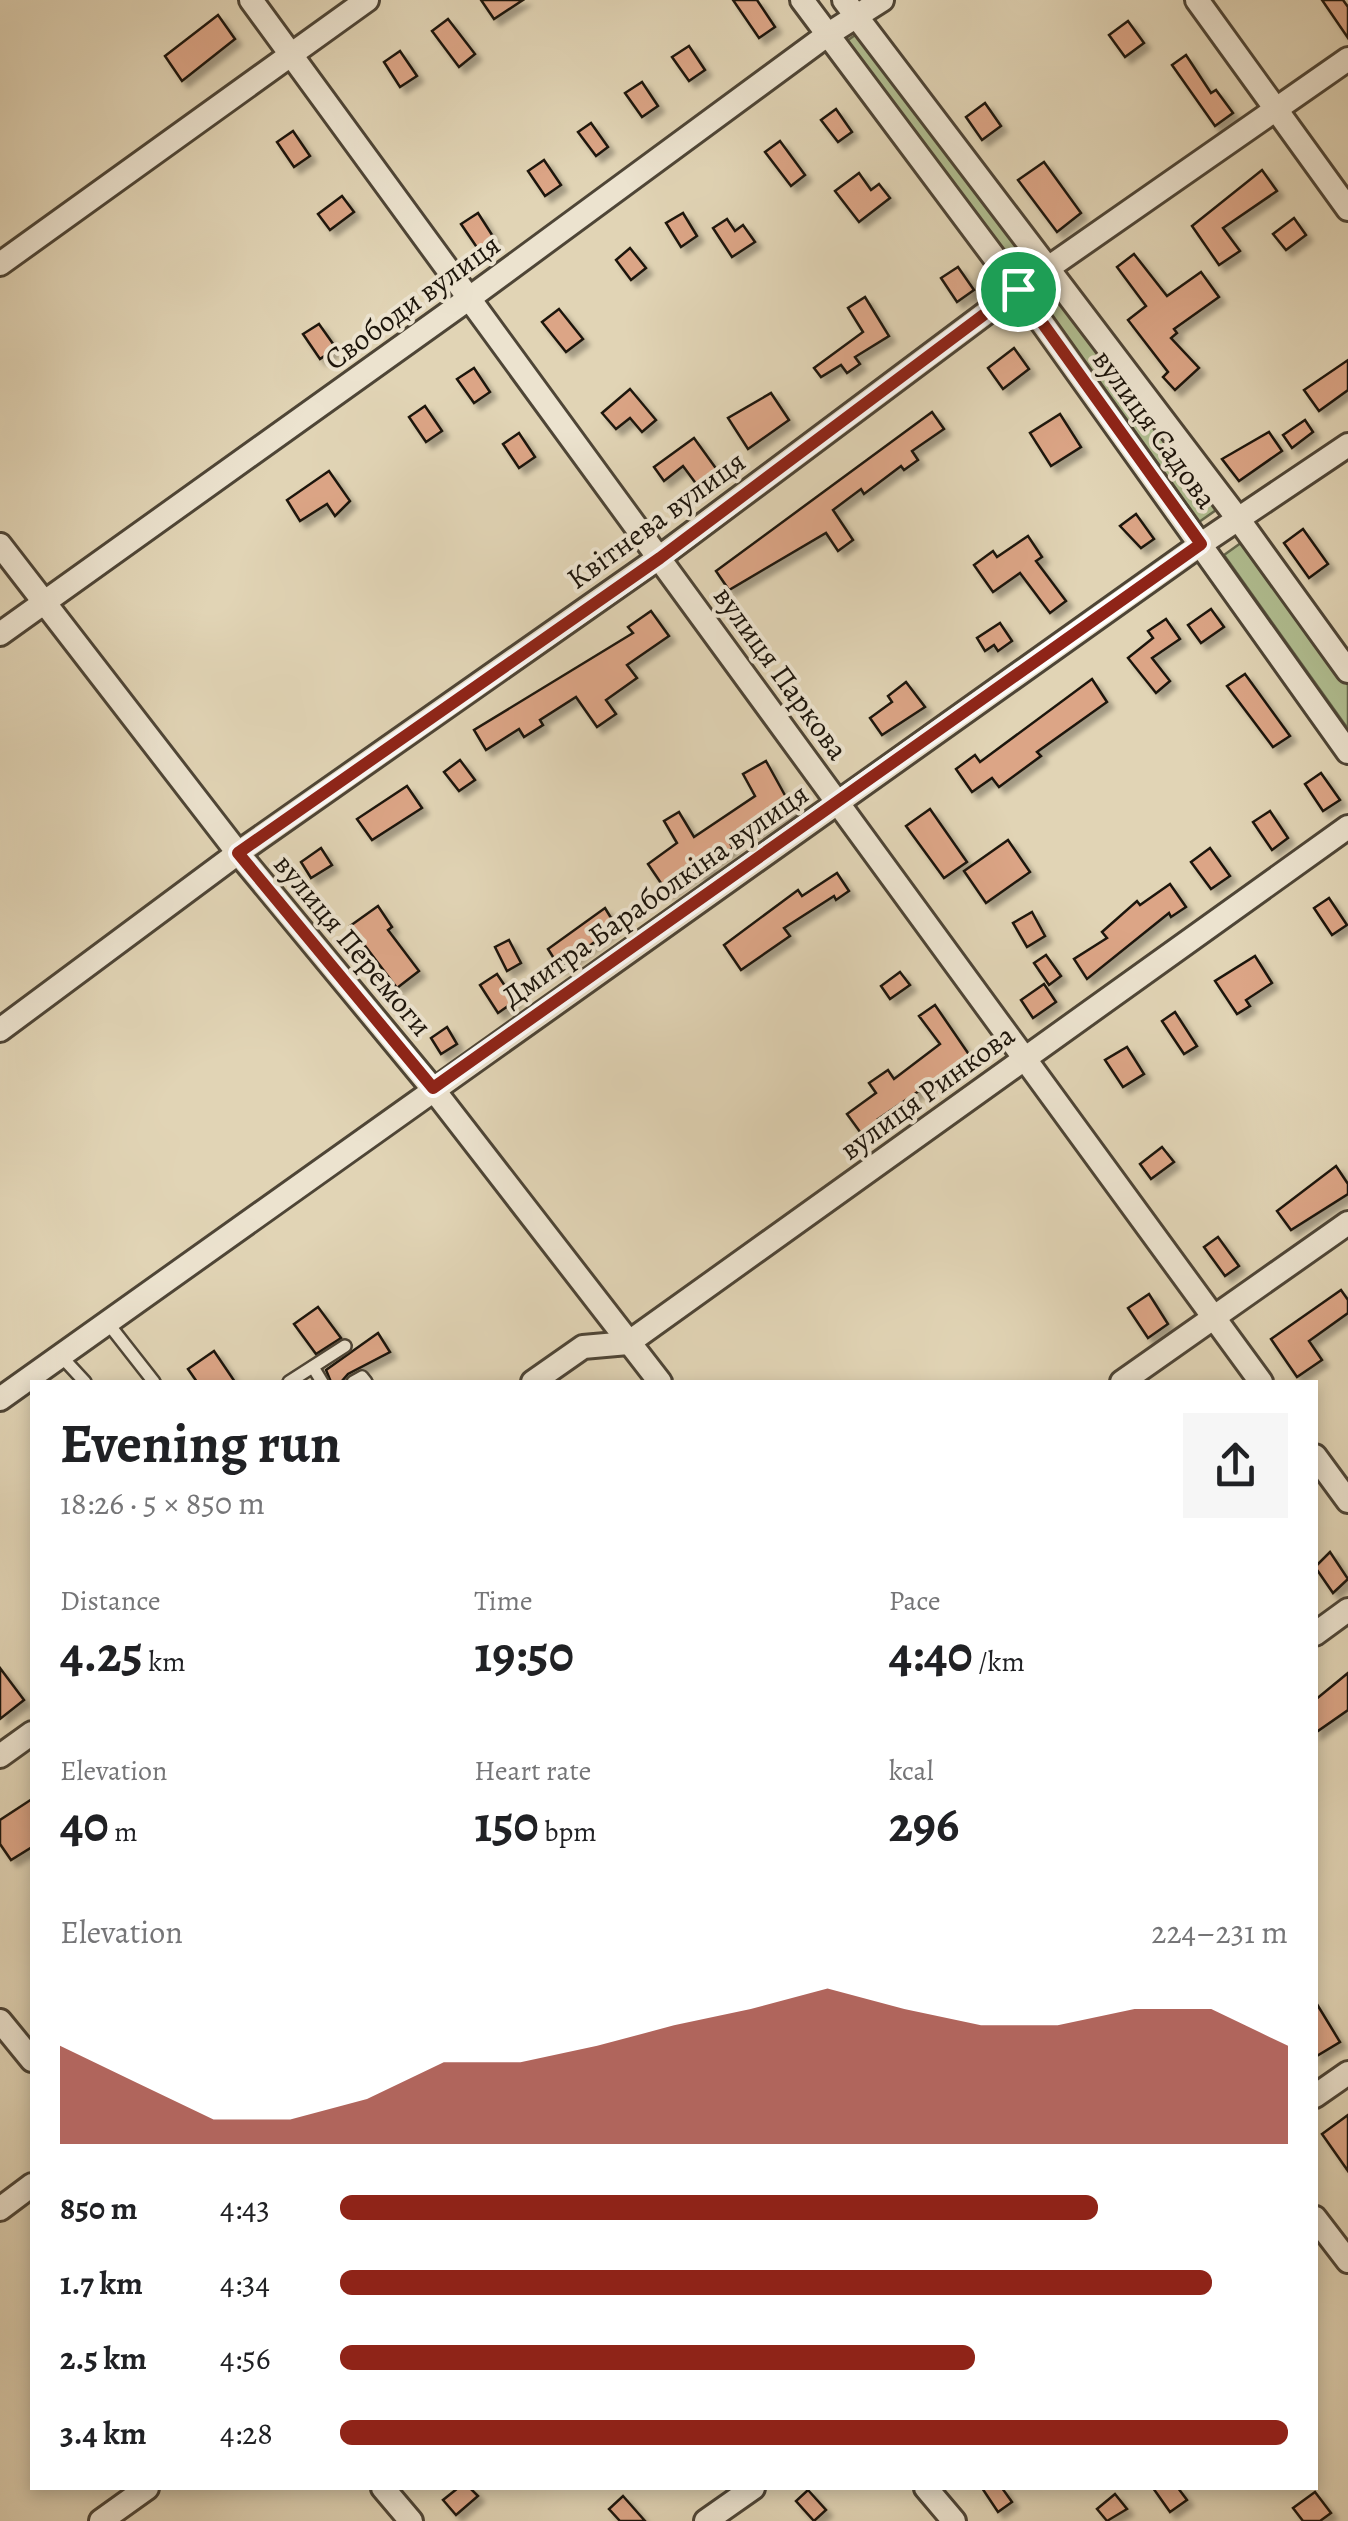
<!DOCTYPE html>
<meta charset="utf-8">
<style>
:root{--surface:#fff;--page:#f6f6f6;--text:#202124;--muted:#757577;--accent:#8f2418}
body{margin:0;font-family:Alegreya,serif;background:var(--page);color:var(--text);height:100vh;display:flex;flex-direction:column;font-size:38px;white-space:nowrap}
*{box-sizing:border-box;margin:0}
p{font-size:32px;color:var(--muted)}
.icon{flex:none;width:55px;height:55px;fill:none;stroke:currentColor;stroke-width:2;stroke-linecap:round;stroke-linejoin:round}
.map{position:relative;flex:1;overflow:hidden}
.side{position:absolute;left:30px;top:1380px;width:1288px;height:1110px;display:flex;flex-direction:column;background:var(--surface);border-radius:0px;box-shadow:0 5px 15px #0003}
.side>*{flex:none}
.pin{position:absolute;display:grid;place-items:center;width:85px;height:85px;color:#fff;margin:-42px;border:5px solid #fff;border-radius:50%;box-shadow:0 2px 10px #0007}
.round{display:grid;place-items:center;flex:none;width:105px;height:105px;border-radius:0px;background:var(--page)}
.headline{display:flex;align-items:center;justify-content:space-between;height:170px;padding:0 30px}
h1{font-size:55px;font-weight:600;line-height:75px}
.figures{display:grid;grid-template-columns:repeat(3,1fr);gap:15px;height:170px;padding:10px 30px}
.figures div{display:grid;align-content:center}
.figures b{font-size:50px;font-weight:600}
.figures small{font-size:28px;font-weight:400}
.figures p{font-size:28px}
.chart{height:280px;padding:20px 30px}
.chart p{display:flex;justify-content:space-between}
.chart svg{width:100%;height:180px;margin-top:10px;fill:var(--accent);opacity:.7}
ul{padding:0 30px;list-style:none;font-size:32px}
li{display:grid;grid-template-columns:160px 120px 1fr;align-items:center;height:75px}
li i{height:25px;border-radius:12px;background:var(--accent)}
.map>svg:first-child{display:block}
.green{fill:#b0bd90;stroke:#66694e;stroke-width:2.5}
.building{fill:#dca586;stroke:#1d150b;stroke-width:2.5;filter:url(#shadow)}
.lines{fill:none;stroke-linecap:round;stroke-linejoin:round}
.service-casing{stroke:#4e4536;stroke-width:16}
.minor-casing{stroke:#4e4536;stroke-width:28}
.service{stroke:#ece3cf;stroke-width:11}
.minor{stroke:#ece3cf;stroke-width:22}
.route-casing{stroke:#fff;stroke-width:20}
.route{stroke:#8f2418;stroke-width:12}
.labels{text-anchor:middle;stroke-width:8;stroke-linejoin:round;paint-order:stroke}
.street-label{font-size:30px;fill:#1d150b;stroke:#ece3cf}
</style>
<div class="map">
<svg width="1348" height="2521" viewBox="0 0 1348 2521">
<defs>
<filter id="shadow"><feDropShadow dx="6" dy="6" stdDeviation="2.5" flood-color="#0004"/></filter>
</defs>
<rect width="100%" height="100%" fill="#e1d4b5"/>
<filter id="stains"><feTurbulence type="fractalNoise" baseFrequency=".002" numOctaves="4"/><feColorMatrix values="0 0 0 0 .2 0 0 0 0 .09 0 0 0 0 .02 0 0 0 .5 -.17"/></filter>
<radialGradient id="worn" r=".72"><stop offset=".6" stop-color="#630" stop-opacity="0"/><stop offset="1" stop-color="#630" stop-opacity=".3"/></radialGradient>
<g class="green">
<polygon points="862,30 1031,256 1013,270 844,43"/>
<polygon points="1056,287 1219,508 1199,522 1036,301"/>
<polygon points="1245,540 1348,685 1348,729 1224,555"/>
</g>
<g class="building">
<polygon points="481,0 523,0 494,19"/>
<polygon points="733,0 757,0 775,27 759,38"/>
<polygon points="1322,0 1343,0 1348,7 1348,38"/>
<polygon points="218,15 235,39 182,81 165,56"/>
<polygon points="448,19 475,54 459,67 432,31"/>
<polygon points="1128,21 1144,43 1125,57 1109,35"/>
<polygon points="689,46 705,70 689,81 672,57"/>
<polygon points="400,51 417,76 400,87 384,62"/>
<polygon points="1186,55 1211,93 1216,90 1233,113 1215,126 1172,65"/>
<polygon points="642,82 658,106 642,117 625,93"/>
<polygon points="985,103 1001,126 982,140 966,117"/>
<polygon points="836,109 852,132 838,142 821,120"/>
<polygon points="591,123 608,147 596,156 578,132"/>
<polygon points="293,131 310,156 294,167 277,142"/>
<polygon points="780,141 805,175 791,186 765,152"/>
<polygon points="544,160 561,185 545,196 528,171"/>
<polygon points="1044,162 1081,213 1057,232 1018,180"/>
<polygon points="1262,170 1277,191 1223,228 1240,251 1219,265 1192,226"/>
<polygon points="859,173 871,190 879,184 890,198 859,222 835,191"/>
<polygon points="342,196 354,212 330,230 318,214"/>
<polygon points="478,213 494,238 478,249 461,224"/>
<polygon points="683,213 697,236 681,247 666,223"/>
<polygon points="1294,218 1306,235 1286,250 1273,234"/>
<polygon points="727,219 735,231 743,225 755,242 732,257 713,228"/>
<polygon points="630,248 646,268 631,280 616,260"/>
<polygon points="1134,254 1167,296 1201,272 1219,297 1174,329 1177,333 1171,338 1199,368 1175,390 1163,377 1168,372 1128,320 1146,306 1117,267"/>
<polygon points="958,267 974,290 957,302 941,278"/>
<polygon points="865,297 889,336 855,357 860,364 847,373 841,365 821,377 814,368 863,332 848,308"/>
<polygon points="559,309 583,339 566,352 542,322"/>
<polygon points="319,324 336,348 320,359 303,334"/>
<polygon points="1014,348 1029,369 1003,389 988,368"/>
<polygon points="1348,360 1348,390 1319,411 1304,390"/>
<polygon points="474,368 490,392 474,403 457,379"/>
<polygon points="630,389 656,420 642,432 630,418 616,429 602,413"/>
<polygon points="771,393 789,420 748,449 728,418"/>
<polygon points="425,406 442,431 426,442 409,417"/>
<polygon points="932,412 944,429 912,451 918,460 904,470 901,466 864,494 861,489 833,510 853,540 838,551 826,533 729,590 716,571"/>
<polygon points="1060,414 1081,447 1051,466 1030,433"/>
<polygon points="1305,420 1313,432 1292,448 1283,435"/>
<polygon points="1269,432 1282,451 1239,481 1222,459"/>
<polygon points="519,433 535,457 519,468 503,444"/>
<polygon points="694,438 720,474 700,489 683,466 664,481 654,467"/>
<polygon points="329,471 350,501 335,516 327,504 300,521 287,500"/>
<polygon points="1136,514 1154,539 1141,548 1120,526"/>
<polygon points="1303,529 1328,564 1309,578 1284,543"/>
<polygon points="1028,536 1042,557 1036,561 1066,601 1050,613 1020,573 993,592 974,565 993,551 997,557"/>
<polygon points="1211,609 1224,627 1201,643 1188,625"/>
<polygon points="651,611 669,636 627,665 637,678 606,700 616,714 597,727 576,697 540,720 543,725 524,737 519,729 486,750 474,730 633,633 628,627"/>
<polygon points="1166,619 1180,639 1152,658 1170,681 1156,693 1128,658 1153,638 1148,631"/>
<polygon points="1000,623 1012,641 998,651 994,645 985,651 977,638"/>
<polygon points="1245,674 1290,736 1273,747 1227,686"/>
<polygon points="1092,679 1107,702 1037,752 1041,756 999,787 992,778 972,792 956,769 975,755 980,762"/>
<polygon points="906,682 925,707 882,735 870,718 892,702 888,696"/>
<polygon points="460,760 475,780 459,791 444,772"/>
<polygon points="766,761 792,808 731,845 733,848 710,863 714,869 701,877 697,871 667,892 648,864 677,843 664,821 679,812 694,837 755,796 743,774"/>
<polygon points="1321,773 1340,800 1323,811 1305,784"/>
<polygon points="407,786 422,808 372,840 357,819"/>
<polygon points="930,809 967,862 944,878 906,826"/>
<polygon points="1270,811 1288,838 1272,850 1253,822"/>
<polygon points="1008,840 1030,872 986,903 964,871"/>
<polygon points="321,848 332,865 311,878 301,862"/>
<polygon points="1210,848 1230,876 1211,889 1191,862"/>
<polygon points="837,873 849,891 836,900 834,896 784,928 790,936 741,970 724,945 798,890 802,896"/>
<polygon points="1170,884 1186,907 1171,917 1169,913 1087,979 1074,959 1107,938 1102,932 1137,901 1140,905"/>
<polygon points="1329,898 1347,925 1332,935 1314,908"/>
<polygon points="378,906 392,927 388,930 419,971 397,988 350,926"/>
<polygon points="605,908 616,926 560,968 548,949"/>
<polygon points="1032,912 1045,936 1027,947 1013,923"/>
<polygon points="509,940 521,963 507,971 495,947"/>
<polygon points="1046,955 1061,976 1049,985 1034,963"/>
<polygon points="1255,956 1272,983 1246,1000 1250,1006 1237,1014 1215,981"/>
<polygon points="900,972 910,985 890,999 881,986"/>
<polygon points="497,974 515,1001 498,1013 480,985"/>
<polygon points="1044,984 1056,1002 1033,1018 1021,1000"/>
<polygon points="935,1005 970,1056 878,1119 881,1123 863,1136 847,1114 876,1093 869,1083 888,1070 894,1079 940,1044 919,1016"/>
<polygon points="1175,1012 1197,1046 1184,1054 1162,1021"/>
<polygon points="447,1027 457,1044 441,1054 431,1038"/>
<polygon points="1127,1047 1144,1074 1123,1087 1105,1060"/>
<polygon points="1162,1147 1174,1162 1151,1179 1140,1164"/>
<polygon points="1336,1166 1348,1184 1348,1194 1291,1230 1277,1211"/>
<polygon points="1218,1237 1239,1266 1225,1276 1204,1247"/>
<polygon points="1341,1290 1348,1300 1348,1313 1309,1341 1322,1360 1297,1377 1271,1339"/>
<polygon points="1149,1294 1168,1324 1148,1338 1128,1308"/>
<polygon points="318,1307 341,1338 316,1354 294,1324"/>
<polygon points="378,1333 390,1352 348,1374 341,1382 331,1382 326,1370"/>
<polygon points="214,1351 235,1382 197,1382 188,1369"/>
<polygon points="1330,1552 1348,1579 1333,1593 1315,1567"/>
<polygon points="0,1668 24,1700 0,1719"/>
<polygon points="1348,1673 1348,1710 1315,1733 1315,1700"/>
<polygon points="32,1799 32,1847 11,1860 0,1844 0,1820"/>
<polygon points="1315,2001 1340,2042 1315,2057"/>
<polygon points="1348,2115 1348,2171 1322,2134"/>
<polygon points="458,2488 470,2488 478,2496 456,2515 443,2500"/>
<polygon points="982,2488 1002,2488 1012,2502 998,2512"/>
<polygon points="1153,2488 1178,2488 1187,2500 1170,2512"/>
<polygon points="808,2490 826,2510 814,2521 796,2501"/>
<polygon points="1315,2492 1331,2513 1320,2521 1303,2521 1293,2508"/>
<polygon points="1115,2494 1127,2509 1107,2521 1097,2509"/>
<polygon points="623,2496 645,2521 620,2521 609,2509"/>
</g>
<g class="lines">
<defs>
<g id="service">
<polyline points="107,1322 154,1382"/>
<polyline points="60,1355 85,1382"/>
<polyline points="313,1367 322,1382"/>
<polyline points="289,1382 345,1346"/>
<polyline points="353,1382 362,1377 366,1382"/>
</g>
<g id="minor">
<polyline points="251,0 1261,1382"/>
<polyline points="802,0 1018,289 1348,752"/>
<polyline points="844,0 1239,520 1348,671"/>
<polyline points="1197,0 1348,209"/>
<polyline points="0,264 367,0"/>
<polyline points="0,545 238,853 433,1089 660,1382"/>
<polyline points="0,634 471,297 827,35 882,0"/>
<polyline points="0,1030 238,853 660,557 1018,289 1348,59"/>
<polyline points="533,1382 583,1347 628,1343 1348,827"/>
<polyline points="1122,1382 1348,1223"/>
<polyline points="0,1399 1201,544 1348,445"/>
<polyline points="1315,1456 1348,1501"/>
<polyline points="1315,1634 1348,1610"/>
<polyline points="0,1756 32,1733"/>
<polyline points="0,2021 32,2060"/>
<polyline points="1315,2096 1348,2073"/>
<polyline points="0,2209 32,2185"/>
<polyline points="1315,2218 1348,2261"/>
<polyline points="383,2488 411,2521"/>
<polyline points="926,2488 954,2521"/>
<polyline points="101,2521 147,2488"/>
<polyline points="706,2521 753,2488"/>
</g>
</defs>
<use href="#service" class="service-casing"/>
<use href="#minor" class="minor-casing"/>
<use href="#service" class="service"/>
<use href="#minor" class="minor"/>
</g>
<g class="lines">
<defs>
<polygon id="route" points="1018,289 1201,544 433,1088 238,853 660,558"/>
</defs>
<use href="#route" class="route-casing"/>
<use href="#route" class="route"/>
</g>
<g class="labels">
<g class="street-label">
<text transform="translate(412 302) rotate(-36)" y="10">Свободи вулиця</text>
<text transform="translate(1155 429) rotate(54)" y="10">вулиця Садова</text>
<text transform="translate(656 520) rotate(-36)" y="10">Квітнева вулиця</text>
<text transform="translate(781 673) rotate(54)" y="10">вулиця Паркова</text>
<text transform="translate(655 895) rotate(-35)" y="10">Дмитра Бараболкіна вулиця</text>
<text transform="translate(353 945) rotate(50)" y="10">вулиця Перемоги</text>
<text transform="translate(927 1092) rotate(-36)" y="10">вулиця Ринкова</text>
</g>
</g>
<rect width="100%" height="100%" filter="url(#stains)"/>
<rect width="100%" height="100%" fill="url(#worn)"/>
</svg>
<div class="pin" style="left:1018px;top:289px;background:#1e9e55"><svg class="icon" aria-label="arrive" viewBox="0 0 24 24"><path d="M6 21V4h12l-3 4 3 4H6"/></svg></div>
<section class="side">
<div class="headline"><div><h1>Evening run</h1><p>18:26 · 5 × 850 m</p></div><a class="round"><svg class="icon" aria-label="share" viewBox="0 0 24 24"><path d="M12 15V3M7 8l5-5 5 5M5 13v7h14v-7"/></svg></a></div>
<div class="figures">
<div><p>Distance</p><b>4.25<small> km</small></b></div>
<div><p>Time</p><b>19:50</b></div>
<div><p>Pace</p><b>4:40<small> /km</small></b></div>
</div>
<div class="figures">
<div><p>Elevation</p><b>40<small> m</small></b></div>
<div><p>Heart rate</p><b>150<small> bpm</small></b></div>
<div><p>kcal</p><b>296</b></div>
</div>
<div class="chart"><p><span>Elevation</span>224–231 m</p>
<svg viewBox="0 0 160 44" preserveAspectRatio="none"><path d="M0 44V20L10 29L20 38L30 38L40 33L50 24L60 24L70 20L80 15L90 11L100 6L110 11L120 15L130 15L140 11L150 11L160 20V44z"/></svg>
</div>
<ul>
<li><b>850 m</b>4:43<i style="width:80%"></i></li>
<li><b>1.7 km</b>4:34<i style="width:92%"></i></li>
<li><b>2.5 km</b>4:56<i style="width:67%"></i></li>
<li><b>3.4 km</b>4:28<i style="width:100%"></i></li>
</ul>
</section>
</div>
